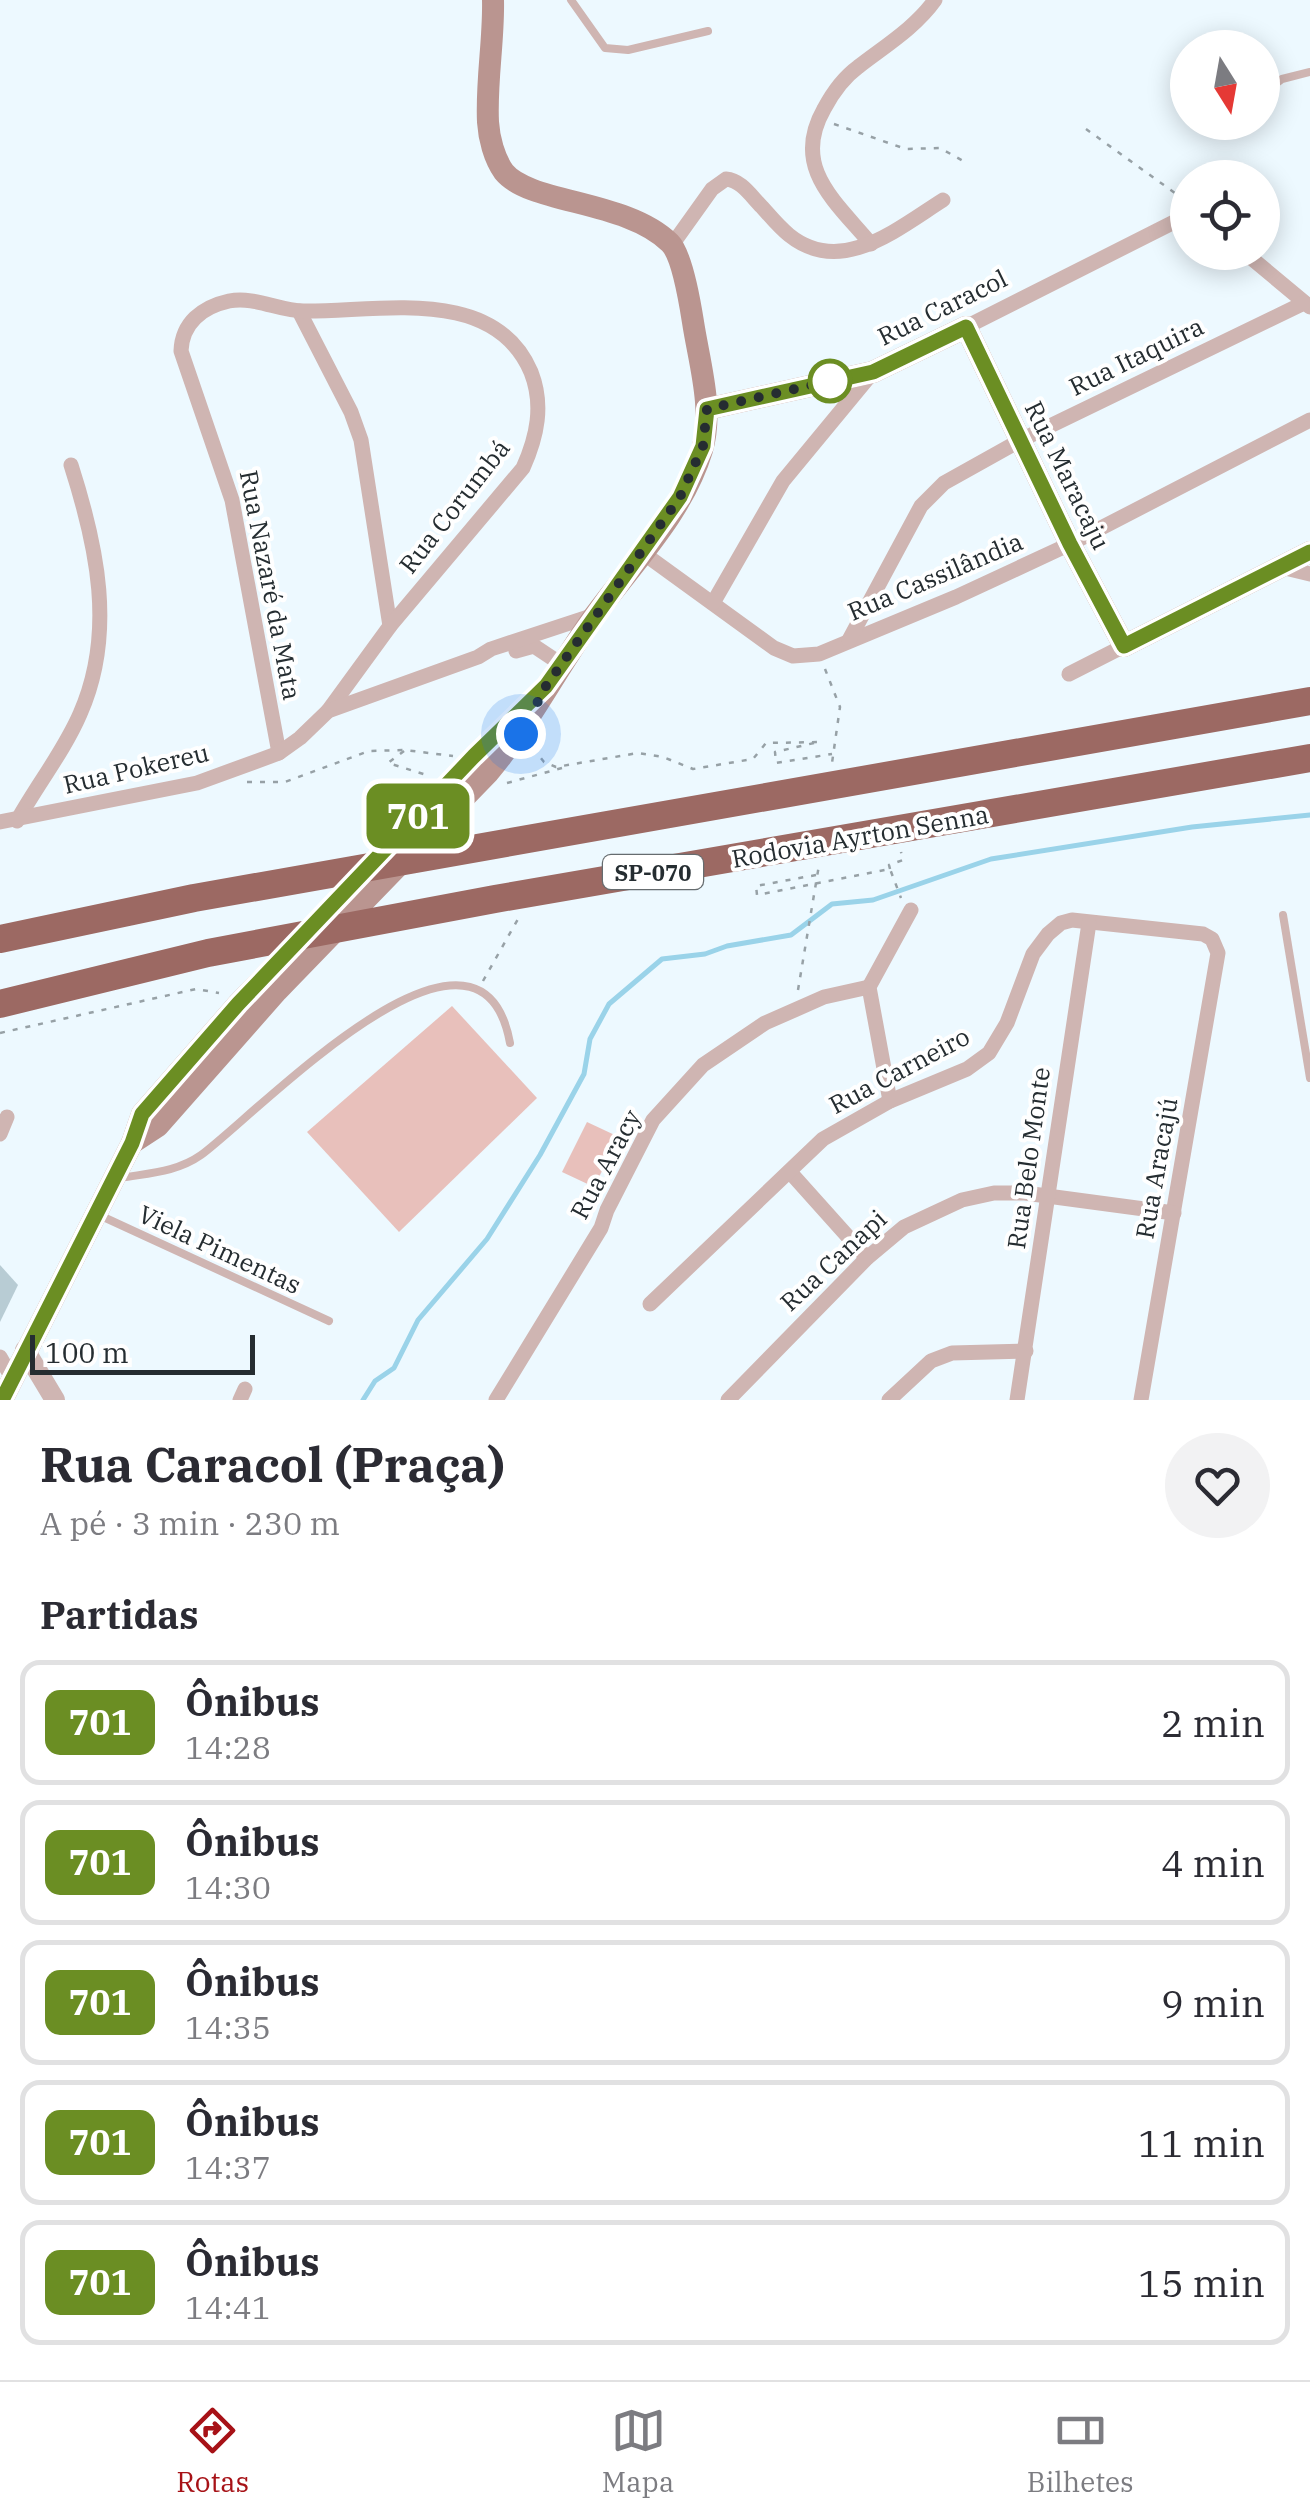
<!DOCTYPE html>
<html lang="pt">
<head>
<meta charset="utf-8">
<style>
  :root { --surface:#fff; --page:#f2f2f3; --text:#2b2b33; --muted:#7c7c81; --line:#e1e1e2; --accent:#a71217 }
  body { margin:0; font-family:"IBM Plex Serif",serif; background:var(--page); color:var(--text); height:100vh; display:flex; flex-direction:column; font-size:38px; white-space:nowrap }
  * { box-sizing:border-box; margin:0 }
  p { font-size:32px; color:var(--muted) }
  .icon { flex:none; width:55px; height:55px; fill:none; stroke:currentColor; stroke-width:2; stroke-linecap:round; stroke-linejoin:round }
  .map { position:relative; height:1400px; overflow:hidden }
  .side { display:flex; flex-direction:column; background:var(--surface); flex:1 }
  .side>* { flex:none }
  .badge { padding:0 20px; border-radius:15px; font-size:35px; line-height:65px }
  .needle { width:65px; rotate:169deg }
  .tools { position:absolute; left:1170px; top:30px; display:grid; gap:20px }
  .tools a { display:grid; place-items:center; width:110px; height:110px; border-radius:50%; background:var(--surface); box-shadow:0 5px 25px #0003; font-size:50px }
  .scale { position:absolute; left:30px; bottom:25px; width:225px; box-sizing:border-box; padding-left:10px; border:5px solid #252d31; border-top:0; font-size:28px; line-height:35px; white-space:nowrap; color:#252d31; -webkit-text-stroke:8px #fff; paint-order:stroke }
  .you { position:absolute; width:50px; height:50px; margin:-25px; border:8px solid #fff; border-radius:50%; background:#1a73e8; box-shadow:0 0 0 15px #1a73e833 }
  .map>.badge { position:absolute; translate:-50% -50%; box-shadow:0 0 0 5px #fff }
  h2 { padding:0 40px; font-size:38px; line-height:90px }
  .round { display:grid; place-items:center; flex:none; width:105px; height:105px; border-radius:52px; background:var(--page) }
  .head { display:flex; align-items:center; justify-content:space-between; height:170px; padding:0 40px }
  h1 { font-size:48px; font-weight:700; line-height:75px }
  ul { padding:0; list-style:none }
  li { display:flex; align-items:center; gap:30px; height:125px; margin:0 20px 15px; padding:0 20px; border:5px solid var(--line); border-radius:20px }
  li div { flex:1 }
  li b { display:block; font-size:38px }
  li em { font-style:normal }
  li .badge { min-width:110px; font-weight:700; text-align:center }
  .menu { display:flex; justify-content:space-around; align-items:center; height:140px; border-top:2px solid var(--line); background:var(--surface); font-size:28px; color:var(--muted) }
  .menu a { display:grid; justify-items:center; gap:5px }
  .menu .on { color:var(--accent) }
  .map>svg:first-child { display:block }
</style>
</head>
<body>
<div class="map">
<svg width="1310" height="1400" viewBox="0 0 1310 1400">
  <rect width="100%" height="100%" fill="#edf9ff"/>
  <g fill="#e8c0bb">
    <path d="M452 1006 537 1098 399 1232 307 1132Z"/>
    <path d="M587 1122 619 1137 594 1187 562 1172Z"/>
  </g>
  <g fill="none" stroke-linecap="round" stroke-linejoin="round">
    <path stroke="#9ad3e9" stroke-width="5" d="M363 1400 375 1381 394 1368 418 1320 487 1239 540 1155 584 1074 590 1039 609 1004 662 959 705 954 727 946 791 935 832 904 873 900 991 859 1192 827 1310 815"/>
  </g>
  <path fill="#b8ccd4" d="M0 1265 18 1285 0 1322Z"/>
  <g fill="none" stroke-linecap="round" stroke-linejoin="round">
    <g stroke="#97a1a6" stroke-width="2.5" stroke-dasharray="5 8" stroke-linecap="butt">
      <path d="M834 124 906 149 940 148 965 162"/>
      <path d="M1086 129 1186 201"/>
      <path d="M825 669 840 707 832 763"/>
      <path d="M814 743 775 752 776 763 832 754"/>
      <path d="M533 748 544 762 556 767 638 753 663 757 693 769 753 759 766 743 821 742"/>
      <path d="M404 751 388 763 430 776"/>
      <path d="M247 782H285L369 751 405 750 453 756"/>
      <path d="M507 783 562 768"/>
      <path d="M890 869 889 865 903 860 901 852"/>
      <path d="M816 875 756 886 757 895 890 869 901 898"/>
      <path d="M483 981 518 919"/>
      <path d="M798 990 819 865"/>
      <path d="M0 1033 196 989 219 993"/>
    </g>
    <g stroke="#cfb5b2" stroke-width="8">
      <path d="M571 0 605 48 628 50 708 31"/>
      <path d="M1262 94 1282 79 1310 72"/>
      <path d="M1216 128 1224 122"/>
      <path d="M1283 915 1310 1078"/>
      <path d="M121 1178C149 1173 177 1172 201 1155 256 1115 480 878 510 1043"/>
      <path d="M99 1215 329 1321"/>
    </g>
    <g stroke="#cfb5b2" stroke-width="15">
      <path d="M871 244C835 201 791 167 824 109 833 92 843 78 858 67 885 46 915 28 935 0"/>
      <path d="M672 245 712 189 726 179C741 180 751 196 762 207 770 216 779 227 789 235 841 277 897 229 943 200"/>
      <path d="M1244 252 1310 307"/>
      <path d="M299 311 351 412 361 440 390 626"/>
      <path d="M966 327 1188 215"/>
      <path d="M643 553 774 648 793 656 819 654 956 597 1070 544 1310 420"/>
      <path d="M1281 567 1310 574"/>
      <path d="M713 603 783 481 873 372"/>
      <path d="M849 640 921 506 944 483 1021 440 1304 303"/>
      <path d="M516 651 534 646 561 664"/>
      <path d="M1069 674 1124 646"/>
      <path d="M279 753 232 500 181 351C182 323 202 307 229 301 255 296 279 311 304 311 380 312 494 285 531 372 544 405 537 437 523 468L390 626 328 711"/>
      <path d="M17 821C37 785 64 751 80 714 116 633 97 546 71 465"/>
      <path d="M0 822 197 783 279 753 300 738 328 711 478 657 491 649 594 615"/>
      <path d="M890 1101 869 987 911 910"/>
      <path d="M0 1134 7 1117"/>
      <path d="M790 1172 867 1258"/>
      <path d="M650 1304 823 1139 890 1101 967 1069 989 1053 1007 1023 1033 954 1048 934 1061 923 1072 920 1203 934 1212 939 1218 953 1141 1400"/>
      <path d="M0 1357 12 1378"/>
      <path d="M240 1400 245 1389"/>
      <path d="M496 1400 601 1228 607 1210 653 1120 703 1065 765 1023 824 997 869 987"/>
      <path d="M728 1400 867 1258 904 1227 962 1200 994 1193H1025L1174 1213"/>
      <path d="M889 1400 931 1361 952 1353 1026 1351"/>
      <path d="M1017 1400 1089 923"/>
    </g>
    <path stroke="#cfb5b2" stroke-width="20" d="M25 1350 55 1400"/>
    <g stroke="#ba9590" stroke-width="22">
      <path d="M707 409 873 372 966 327 1070 544 1124 646 1310 552"/>
      <path d="M132 1143 158 1126 277 991 489 772C530 723 558 667 595 615 633 563 683 513 702 450 714 409 699 362 693 322 690 303 682 255 670 243 627 200 530 204 504 172 494 158 489 138 488 122 486 81 494 40 493 0"/>
      <path d="M2 1400 132 1143 142 1114 238 1004 530 703"/>
    </g>
    <g stroke="#9c6963" stroke-width="28">
      <path d="M0 939 194 898 1310 701"/>
      <path d="M0 1004 208 953 495 899 1310 758"/>
    </g>
  </g>
  <g fill="none" stroke-linecap="round" stroke-linejoin="round">
    <g stroke="#fff" stroke-width="22">
      <path id="line" d="M2 1400 132 1143 142 1114 238 1004 474 756 546 686 680 497 703 446 707 409 873 372 966 327 1070 544 1124 646 1310 552"/>
    </g>
    <use href="#line" stroke="#6b8e23" stroke-width="15"/>
    <path stroke="#252d31" stroke-width="10" stroke-dasharray="0 18" d="M521 734 546 686 680 497 703 446 707 409 830 381"/>
  </g>
  <circle fill="#fff" stroke="#6b8e23" stroke-width="5" cx="830" cy="381" r="20"/>
  <g text-anchor="middle" dominant-baseline="central" stroke-width="8" stroke-linejoin="round" paint-order="stroke">
    <rect fill="#fff" stroke="#666c6f" stroke-width="2.5" x="603" y="855" width="100" height="34" rx="8"/>
    <g font-size="22" font-weight="bold" fill="#252d31">
      <text x="653" y="872">SP-070</text>
    </g>
    <g font-size="25" fill="#252d31" stroke="#fff">
      <text transform="translate(942 307) rotate(-26)">Rua Caracol</text>
      <text transform="translate(1136 356) rotate(-26)">Rua Itaquira</text>
      <text transform="translate(1068 475) rotate(64)">Rua Maracaju</text>
      <text transform="translate(454 506) rotate(-52)">Rua Corumbá</text>
      <text transform="translate(935 576) rotate(-23)">Rua Cassilândia</text>
      <text transform="translate(271 585) rotate(79)">Rua Nazaré da Mata</text>
      <text transform="translate(136 768) rotate(-13)">Rua Pokereu</text>
      <text transform="translate(860 836) rotate(-10)">Rodovia Ayrton Senna</text>
      <text transform="translate(899 1070) rotate(-28)">Rua Carneiro</text>
      <text transform="translate(1028 1158) rotate(-82)">Rua Belo Monte</text>
      <text transform="translate(605 1164) rotate(-62)">Rua Aracy</text>
      <text transform="translate(1156 1168) rotate(-80)">Rua Aracajú</text>
      <text transform="translate(220 1249) rotate(25)">Viela Pimentas</text>
      <text transform="translate(833 1260) rotate(-43)">Rua Canapi</text>
    </g>
  </g>
</svg>
<div class="tools">
<a><svg class="needle" viewBox="-14 -14 28 28"><path d="M0-13l5 13h-10z" fill="#e53935"/><path d="M0 13l5-13h-10z" fill="#7c7c81"/></svg></a>
<a><svg class="icon" aria-label="locate" viewBox="0 0 24 24"><circle cx="12" cy="12" r="6"/><path d="M12 2v4M12 18v4M2 12h4M18 12h4"/></svg></a>
</div>
<div class="scale">100 m</div>
<div class="you" style="left:521px;top:734px"></div>
<b class="badge" style="left:418px;top:816px;background:#6b8e23;color:#fff">701</b>
</div>
<section class="side">
<div class="head"><div><h1>Rua Caracol (Praça)</h1><p>A pé · 3 min · 230 m</p></div><a class="round"><svg class="icon" aria-label="heart" viewBox="0 0 24 24"><path d="M12 20l-8-8c-3-5 5-10 8-4 3-6 11-1 8 4z"/></svg></a></div>
<h2>Partidas</h2>
<ul>
<li><span class="badge" style="background:#6b8e23;color:#fff">701</span><div><b>Ônibus</b><p>14:28</p></div><em>2 min</em></li>
<li><span class="badge" style="background:#6b8e23;color:#fff">701</span><div><b>Ônibus</b><p>14:30</p></div><em>4 min</em></li>
<li><span class="badge" style="background:#6b8e23;color:#fff">701</span><div><b>Ônibus</b><p>14:35</p></div><em>9 min</em></li>
<li><span class="badge" style="background:#6b8e23;color:#fff">701</span><div><b>Ônibus</b><p>14:37</p></div><em>11 min</em></li>
<li><span class="badge" style="background:#6b8e23;color:#fff">701</span><div><b>Ônibus</b><p>14:41</p></div><em>15 min</em></li>
</ul>
</section>
<nav class="menu">
<a class="on"><svg class="icon" aria-label="directions" viewBox="0 0 24 24"><path d="M12 3l9 9-9 9-9-9zM9 14v-3h6M13 9l2 2-2 2"/></svg>Rotas</a>
<a><svg class="icon" aria-label="map" viewBox="0 0 24 24"><path d="M3 6l6-2 6 2 6-2v14l-6 2-6-2-6 2zM9 4v14M15 6v14"/></svg>Mapa</a>
<a><svg class="icon" aria-label="tickets" viewBox="0 0 24 24"><path d="M3 7h18v10H3zM15 7v10"/></svg>Bilhetes</a>
</nav>
</body>
</html>
